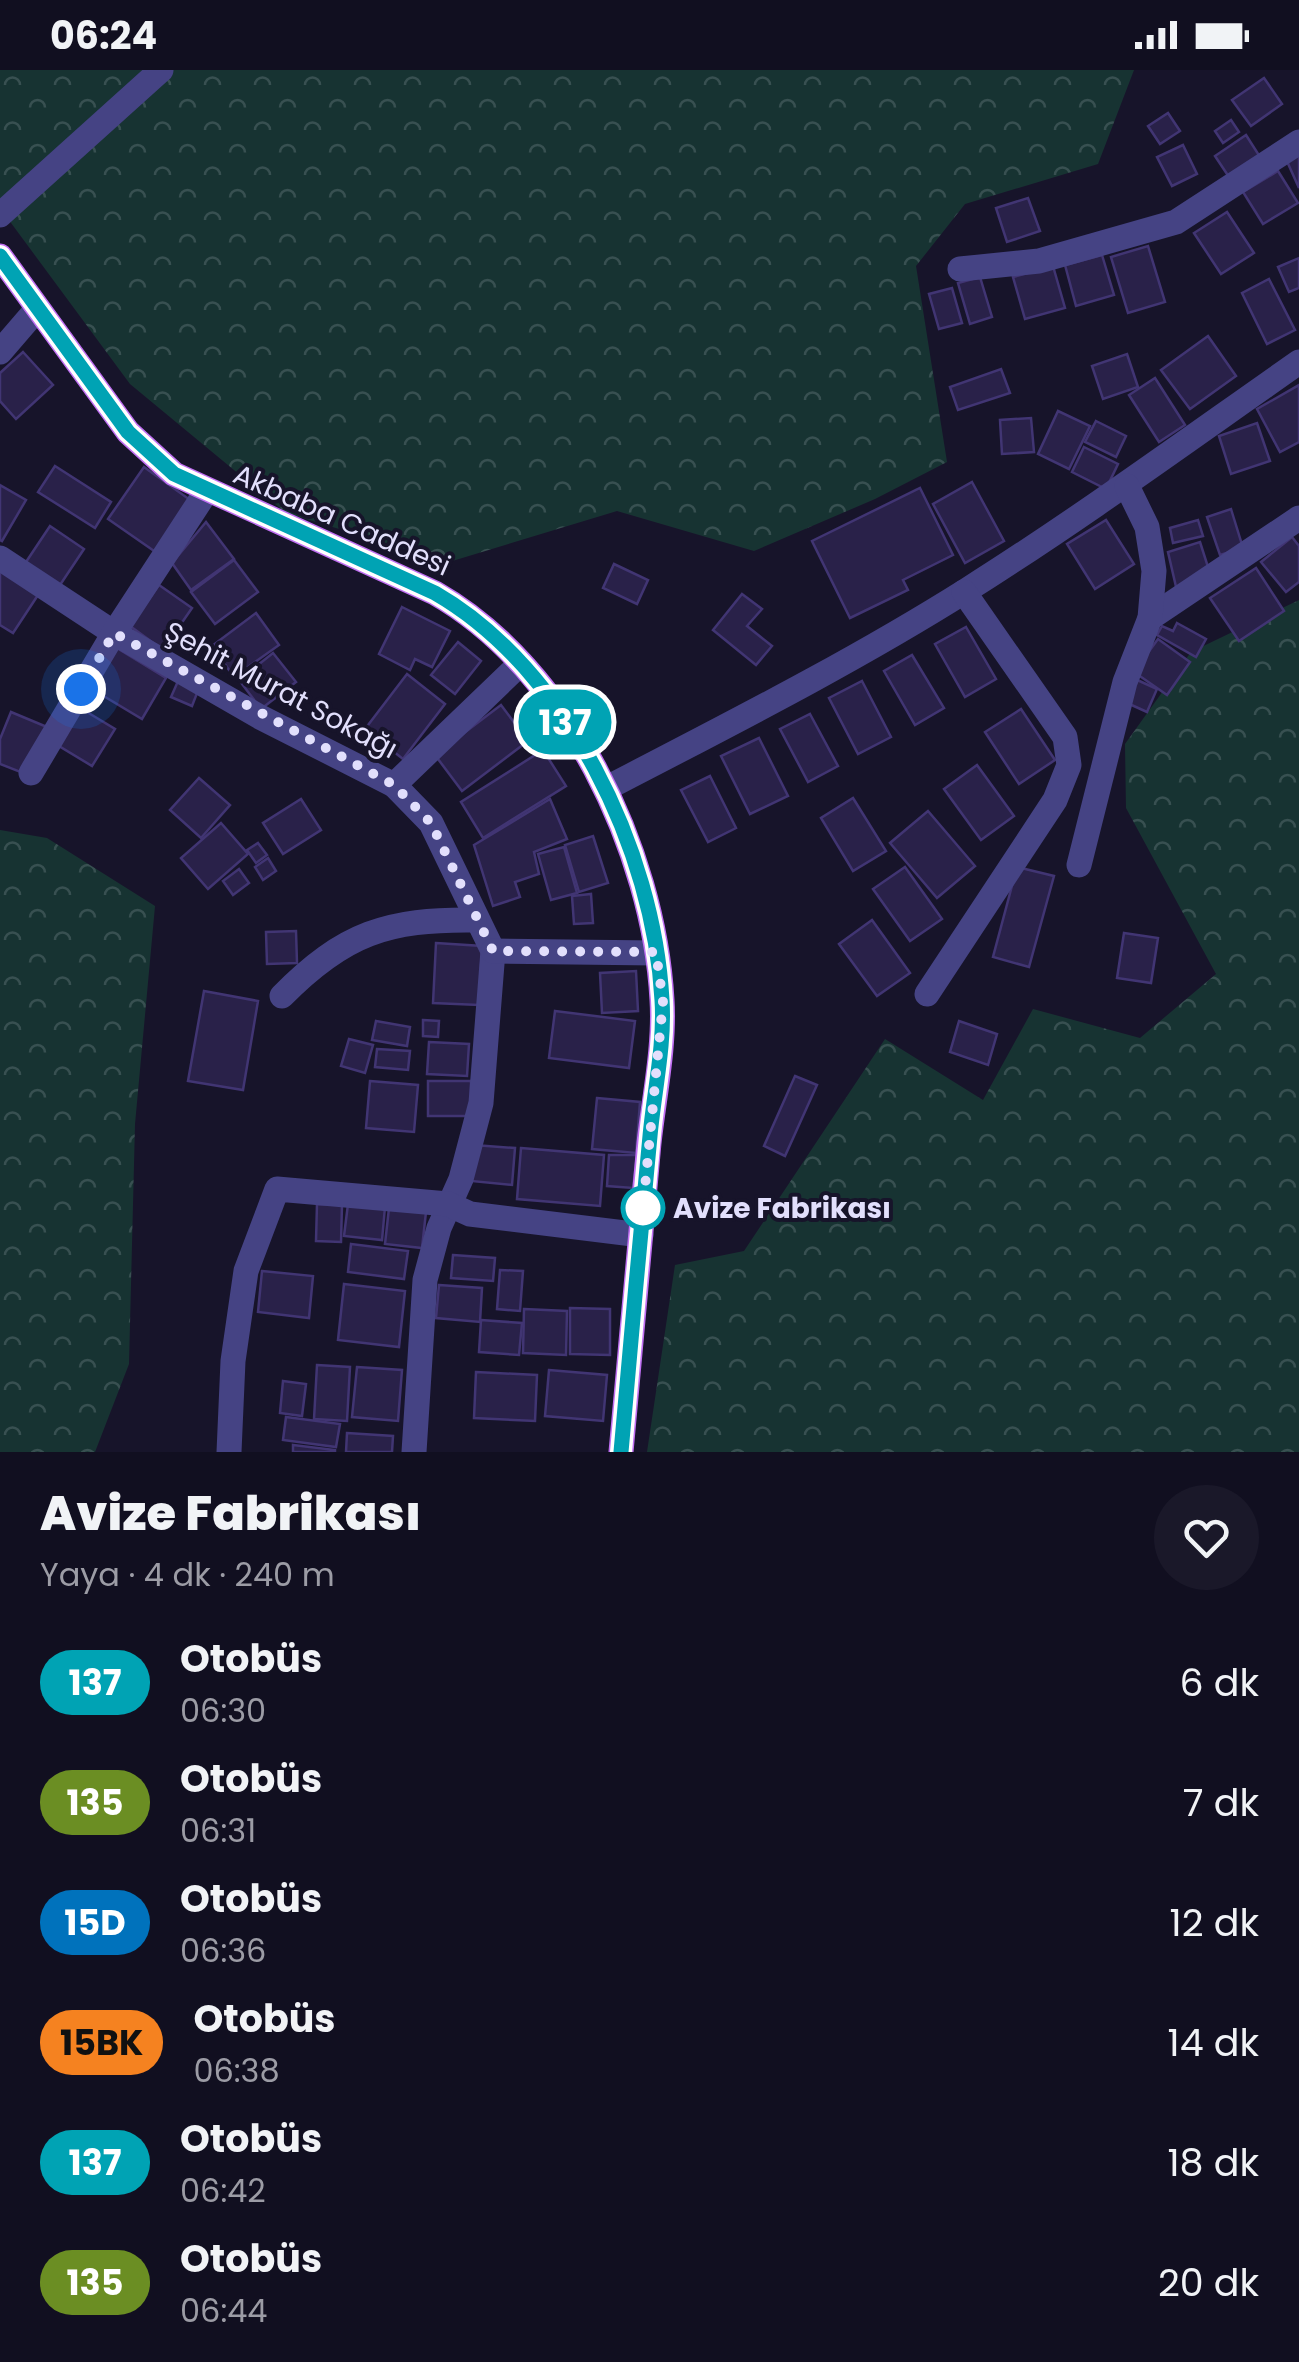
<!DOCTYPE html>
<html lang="tr">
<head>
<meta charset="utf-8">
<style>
  :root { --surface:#110f20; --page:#1a1829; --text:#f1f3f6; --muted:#9c9ca5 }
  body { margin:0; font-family:Poppins,sans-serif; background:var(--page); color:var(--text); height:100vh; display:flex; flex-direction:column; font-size:38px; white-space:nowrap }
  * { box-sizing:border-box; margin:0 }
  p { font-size:32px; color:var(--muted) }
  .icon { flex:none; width:55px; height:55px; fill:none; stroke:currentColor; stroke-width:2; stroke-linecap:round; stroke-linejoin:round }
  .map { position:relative; height:1382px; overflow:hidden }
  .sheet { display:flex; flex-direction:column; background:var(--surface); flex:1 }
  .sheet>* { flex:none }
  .badge { padding:0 20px; border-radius:32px; font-size:35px; line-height:65px }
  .you { position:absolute; width:50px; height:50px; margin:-25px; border:8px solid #fff; border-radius:50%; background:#1a73e8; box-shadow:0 0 0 15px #1a73e833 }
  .map>.badge { position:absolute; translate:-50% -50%; box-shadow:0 0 0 5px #fff }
  .round { display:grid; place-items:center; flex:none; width:105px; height:105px; border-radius:52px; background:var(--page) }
  .overview { display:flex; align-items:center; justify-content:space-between; height:170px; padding:0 40px }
  h1 { font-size:48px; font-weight:800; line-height:75px }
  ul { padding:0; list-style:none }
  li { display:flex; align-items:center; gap:30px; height:120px; padding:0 40px }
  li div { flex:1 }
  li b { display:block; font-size:38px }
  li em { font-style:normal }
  li .badge { min-width:110px; font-weight:700; text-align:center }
  .status { display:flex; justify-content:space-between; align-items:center; height:70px; padding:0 50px; background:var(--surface); direction:ltr }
  .status svg { height:28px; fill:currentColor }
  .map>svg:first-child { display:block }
</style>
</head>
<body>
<div class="status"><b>06:24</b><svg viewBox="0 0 49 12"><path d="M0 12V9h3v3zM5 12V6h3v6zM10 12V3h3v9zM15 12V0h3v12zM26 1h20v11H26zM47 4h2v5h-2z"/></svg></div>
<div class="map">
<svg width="1299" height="1382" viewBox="0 0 1299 1382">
  <defs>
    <pattern id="forest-crowns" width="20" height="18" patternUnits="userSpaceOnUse" patternTransform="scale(2.5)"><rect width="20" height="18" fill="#173332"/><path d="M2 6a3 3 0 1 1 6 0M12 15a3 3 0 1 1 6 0" fill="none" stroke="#385051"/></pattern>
  </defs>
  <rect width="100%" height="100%" fill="#17142a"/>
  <g fill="url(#forest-crowns)">
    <path d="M0 0H1134L1098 94 965 134 916 196 947 392 875 429 754 481 617 441 449 492 286 443 130 314 0 138Z"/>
    <path d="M1299 530V1382H647L675 1195 744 1181 885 969 983 1030 1033 939 1140 968 1216 904 1126 738 1125 674 1191 582Z"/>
    <path d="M0 760 47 768 155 836 135 1054 129 1294 95 1382H0Z"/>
  </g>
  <g fill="#292149" stroke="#413573" stroke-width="2.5">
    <path d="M1264 8 1282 34 1251 56 1232 30Z"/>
    <path d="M1168 43 1180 61 1160 74 1148 56Z"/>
    <path d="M1231 50 1239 62 1223 73 1215 61Z"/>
    <path d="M1246 65 1262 90 1231 110 1215 86Z"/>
    <path d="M1183 75 1197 104 1172 116 1157 87Z"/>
    <path d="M1299 83V118L1286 89Z"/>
    <path d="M1278 101 1298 133 1263 154 1243 122Z"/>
    <path d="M1028 128 1040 161 1007 172 996 138Z"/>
    <path d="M1227 142 1254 183 1221 204 1194 163Z"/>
    <path d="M1148 176 1165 232 1128 243 1111 187Z"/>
    <path d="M1102 185 1114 225 1076 236 1065 195Z"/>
    <path d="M1299 188V218L1289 222 1278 197Z"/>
    <path d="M1053 196 1065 238 1025 249 1013 207Z"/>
    <path d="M980 207 992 247 970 254 958 213Z"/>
    <path d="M1269 209 1295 260 1267 274 1242 223Z"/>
    <path d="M952 218 962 253 939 259 929 224Z"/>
    <path d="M1208 266 1236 306 1190 339 1161 300Z"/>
    <path d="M23 282 53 315 16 349 0 331V303Z"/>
    <path d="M1127 284 1138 317 1103 329 1092 296Z"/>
    <path d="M1001 299 1010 323 958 340 950 317Z"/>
    <path d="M1155 308 1185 355 1159 372 1129 325Z"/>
    <path d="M1299 315V372L1280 382 1257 339Z"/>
    <path d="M1058 341 1090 356 1069 399 1038 384Z"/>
    <path d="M1031 348 1034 382 1002 384 1000 350Z"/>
    <path d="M1096 351 1126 366 1116 387 1085 372Z"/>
    <path d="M1257 353 1270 391 1231 404 1219 366Z"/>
    <path d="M1084 377 1118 394 1106 419 1072 402Z"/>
    <path d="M55 396 111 432 95 458 38 422Z"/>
    <path d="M144 397 193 432 157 483 108 449Z"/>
    <path d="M972 412 1004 471 965 493 933 434Z"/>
    <path d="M0 415 26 430 2 471 0 470Z"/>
    <path d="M920 418 953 485 903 510 908 520 850 548 812 471Z"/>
    <path d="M1231 439 1243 478 1220 485 1207 447Z"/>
    <path d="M1106 450 1134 494 1095 519 1067 474Z"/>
    <path d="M1198 450 1203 466 1173 473 1170 458Z"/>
    <path d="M206 452 234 489 191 520 172 493Z"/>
    <path d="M50 456 84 479 58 518 24 495Z"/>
    <path d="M1292 467 1299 476V512L1286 522 1261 492Z"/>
    <path d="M1200 472 1208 497 1177 521 1168 482Z"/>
    <path d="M234 490 258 522 215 554 191 522Z"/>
    <path d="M614 494 648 510 637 534 603 518Z"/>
    <path d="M1256 498 1284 541 1239 571 1210 528Z"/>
    <path d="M0 500 38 525 13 563 0 555Z"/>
    <path d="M159 515 192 538 163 580 130 556Z"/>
    <path d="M742 524 762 539 747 556 772 576 756 595 713 560Z"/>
    <path d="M402 537 450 561 432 597 415 589 410 600 379 584Z"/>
    <path d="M256 543 279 575 234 607 212 576Z"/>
    <path d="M1177 553 1206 569 1196 587 1157 565 1162 556 1173 561Z"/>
    <path d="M966 557 996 609 965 627 935 574Z"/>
    <path d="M1158 569 1190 592 1167 625 1134 602Z"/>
    <path d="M458 572 481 591 455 624 431 605Z"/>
    <path d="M112 575 166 608 142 649 87 616Z"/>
    <path d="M273 583 296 612 261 639 239 610Z"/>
    <path d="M912 585 944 638 915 655 884 601Z"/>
    <path d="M407 604 445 634 403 689 365 659Z"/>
    <path d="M179 609 199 618 192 636 171 627Z"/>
    <path d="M1135 609 1157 619 1147 642 1125 632Z"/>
    <path d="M862 611 891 667 858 684 829 628Z"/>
    <path d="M501 635 528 671 462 721 435 685Z"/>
    <path d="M77 636 115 659 92 696 54 673Z"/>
    <path d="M1021 639 1055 690 1019 714 985 662Z"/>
    <path d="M11 642 47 657 28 705 0 694V669Z"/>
    <path d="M810 644 838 696 808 712 780 659Z"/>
    <path d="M759 668 788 726 750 744 721 686Z"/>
    <path d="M543 680 566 716 483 768 461 732Z"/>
    <path d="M977 695 1014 746 981 770 944 719Z"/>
    <path d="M710 706 736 758 708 772 681 720Z"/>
    <path d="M199 708 230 735 201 768 170 740Z"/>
    <path d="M853 728 886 781 853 801 821 748Z"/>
    <path d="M301 729 321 760 283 784 263 753Z"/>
    <path d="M550 729 567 769 534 782 539 804 515 812 520 827 493 836 474 775Z"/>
    <path d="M928 741 975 796 937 828 890 773Z"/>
    <path d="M221 753 248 784 208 819 181 788Z"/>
    <path d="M593 766 608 813 579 822 565 775Z"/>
    <path d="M258 773 267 785 256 793 247 780Z"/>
    <path d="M564 777 577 823 551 830 538 784Z"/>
    <path d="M268 788 276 801 263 810 255 797Z"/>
    <path d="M905 797 942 849 910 871 873 819Z"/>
    <path d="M1017 797 1054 806 1029 897 993 887Z"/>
    <path d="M239 799 249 813 233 825 223 811Z"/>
    <path d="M591 824 593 853 574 854 572 826Z"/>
    <path d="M872 850 910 903 877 926 839 874Z"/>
    <path d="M296 861 297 893 267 894 266 862Z"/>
    <path d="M1124 863 1158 868 1151 913 1117 908Z"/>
    <path d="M436 873 482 876 479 935 433 933Z"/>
    <path d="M636 901 638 941 602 943 600 903Z"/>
    <path d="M204 921 258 931 243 1020 188 1011Z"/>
    <path d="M555 941 635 951 629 998 549 988Z"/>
    <path d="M423 950 439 951 438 967 423 966Z"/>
    <path d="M376 951 410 957 407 976 372 970Z"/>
    <path d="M959 951 997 964 988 995 950 982Z"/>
    <path d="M349 969 373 975 365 1003 341 996Z"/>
    <path d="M429 972 469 974 467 1006 427 1004Z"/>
    <path d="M377 979 410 981 408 1000 375 997Z"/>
    <path d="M795 1006 817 1015 785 1086 764 1076Z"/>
    <path d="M370 1011 418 1015 414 1062 366 1058Z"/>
    <rect x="428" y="1011" width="43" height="35"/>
    <path d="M597 1028 640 1032 636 1083 592 1079Z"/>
    <path d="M474 1075 515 1078 512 1115 471 1111Z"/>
    <path d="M521 1078 604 1085 600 1136 517 1129Z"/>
    <path d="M609 1085H637L633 1118 607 1116Z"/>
    <path d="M317 1134 342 1135 341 1172 316 1171Z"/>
    <path d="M348 1134 385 1137 382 1170 344 1166Z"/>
    <path d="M389 1138 426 1142 422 1178 385 1174Z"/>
    <path d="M351 1174 408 1181 404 1209 348 1202Z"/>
    <path d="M453 1185 495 1188 493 1211 451 1208Z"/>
    <path d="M500 1200 523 1201 520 1241 497 1239Z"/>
    <path d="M262 1201 313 1206 309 1248 258 1242Z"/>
    <path d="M344 1214 405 1221 399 1277 338 1270Z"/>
    <path d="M439 1215 482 1218 480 1252 436 1248Z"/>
    <path d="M570 1238 610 1239V1285L570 1284Z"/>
    <path d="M524 1239 567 1241 566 1285 523 1283Z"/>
    <path d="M481 1250 522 1253 519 1285 479 1282Z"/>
    <path d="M317 1295 350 1297 347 1351 314 1349Z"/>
    <path d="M357 1297 402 1300 398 1351 352 1347Z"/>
    <path d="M549 1300 607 1305 603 1351 545 1346Z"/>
    <path d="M476 1302 537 1305 535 1351 474 1348Z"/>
    <path d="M283 1311 306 1314 302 1346 280 1343Z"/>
    <path d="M286 1347 340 1354 336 1377 283 1370Z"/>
    <path d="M347 1363 393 1366 392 1382H346Z"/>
    <path d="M293 1375 335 1380V1382H293Z"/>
  </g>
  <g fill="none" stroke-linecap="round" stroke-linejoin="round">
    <g stroke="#454384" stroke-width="25">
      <path d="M0 145 161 0"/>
      <path d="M960 199 1039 191 1176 152 1299 72"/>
      <path d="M0 282 37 239"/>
      <path d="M0 488 114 563 260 647 394 715 431 753 493 881 481 1033 461 1109 439 1158 425 1210 414 1382"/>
      <path d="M1150 548 1299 448"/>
      <path d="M31 703 114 563 206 422"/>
      <path d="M394 715 521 593"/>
      <path d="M607 718C728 655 851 593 967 520 1081 448 1189 369 1299 292"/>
      <path d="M1079 795 1125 612 1150 548 1154 501 1147 457 1127 416"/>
      <path d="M493 881 656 883"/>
      <path d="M927 924 1055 730 1069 695 1065 667 964 522"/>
      <path d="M282 926C344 863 388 849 474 850"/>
      <path d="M229 1382 233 1291 246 1201 277 1119 448 1134 470 1144 641 1165"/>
    </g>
    <path stroke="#c070f2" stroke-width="25" d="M0 186 128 362 174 404 435 523C567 598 654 781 662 930 665 976 654 1027 649 1073 640 1176 630 1279 621 1382"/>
  </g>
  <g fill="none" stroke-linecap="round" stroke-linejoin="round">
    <g stroke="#fff" stroke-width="22">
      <path id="line" d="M0 186 128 362 174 404 435 523C567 599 654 780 662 930 665 974 654 1022 650 1066 640 1171 630 1277 621 1382"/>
    </g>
    <use href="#line" stroke="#00a3b4" stroke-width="15"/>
    <path stroke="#e2dffc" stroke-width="10" stroke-dasharray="0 18" d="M81 619 114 563 394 715 431 753 493 881 656 882 663 932 643 1138"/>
  </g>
  <circle fill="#fff" stroke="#00a3b4" stroke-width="5" cx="643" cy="1138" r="20"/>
  <g text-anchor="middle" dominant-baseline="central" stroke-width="8" stroke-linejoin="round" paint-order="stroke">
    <g font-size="28" fill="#e2dffc" stroke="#17142a">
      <text transform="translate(342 450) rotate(24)">Akbaba Caddesi</text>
      <text transform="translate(281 620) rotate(28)">Şehit Murat Sokağı</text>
    </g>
    <g font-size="28" font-weight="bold" fill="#e2dffc" stroke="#17142a" text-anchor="start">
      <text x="673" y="1138">Avize Fabrikası</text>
    </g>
  </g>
</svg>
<div class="you" style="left:81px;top:619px"></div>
<b class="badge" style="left:565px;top:652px;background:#00a3b4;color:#fff">137</b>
</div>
<section class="sheet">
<div class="overview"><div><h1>Avize Fabrikası</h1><p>Yaya · 4 dk · 240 m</p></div><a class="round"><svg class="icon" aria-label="heart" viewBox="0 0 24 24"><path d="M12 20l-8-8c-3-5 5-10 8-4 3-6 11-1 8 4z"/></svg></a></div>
<ul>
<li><span class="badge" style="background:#00a3b4;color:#fff">137</span><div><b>Otobüs</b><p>06:30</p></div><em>6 dk</em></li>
<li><span class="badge" style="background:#6b8e23;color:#fff">135</span><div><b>Otobüs</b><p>06:31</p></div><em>7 dk</em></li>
<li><span class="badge" style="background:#0072bc;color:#fff">15D</span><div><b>Otobüs</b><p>06:36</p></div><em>12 dk</em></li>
<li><span class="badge" style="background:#f58220;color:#111">15BK</span><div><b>Otobüs</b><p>06:38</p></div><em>14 dk</em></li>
<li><span class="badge" style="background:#00a3b4;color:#fff">137</span><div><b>Otobüs</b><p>06:42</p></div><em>18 dk</em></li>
<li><span class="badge" style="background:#6b8e23;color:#fff">135</span><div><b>Otobüs</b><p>06:44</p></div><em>20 dk</em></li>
</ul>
</section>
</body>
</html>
